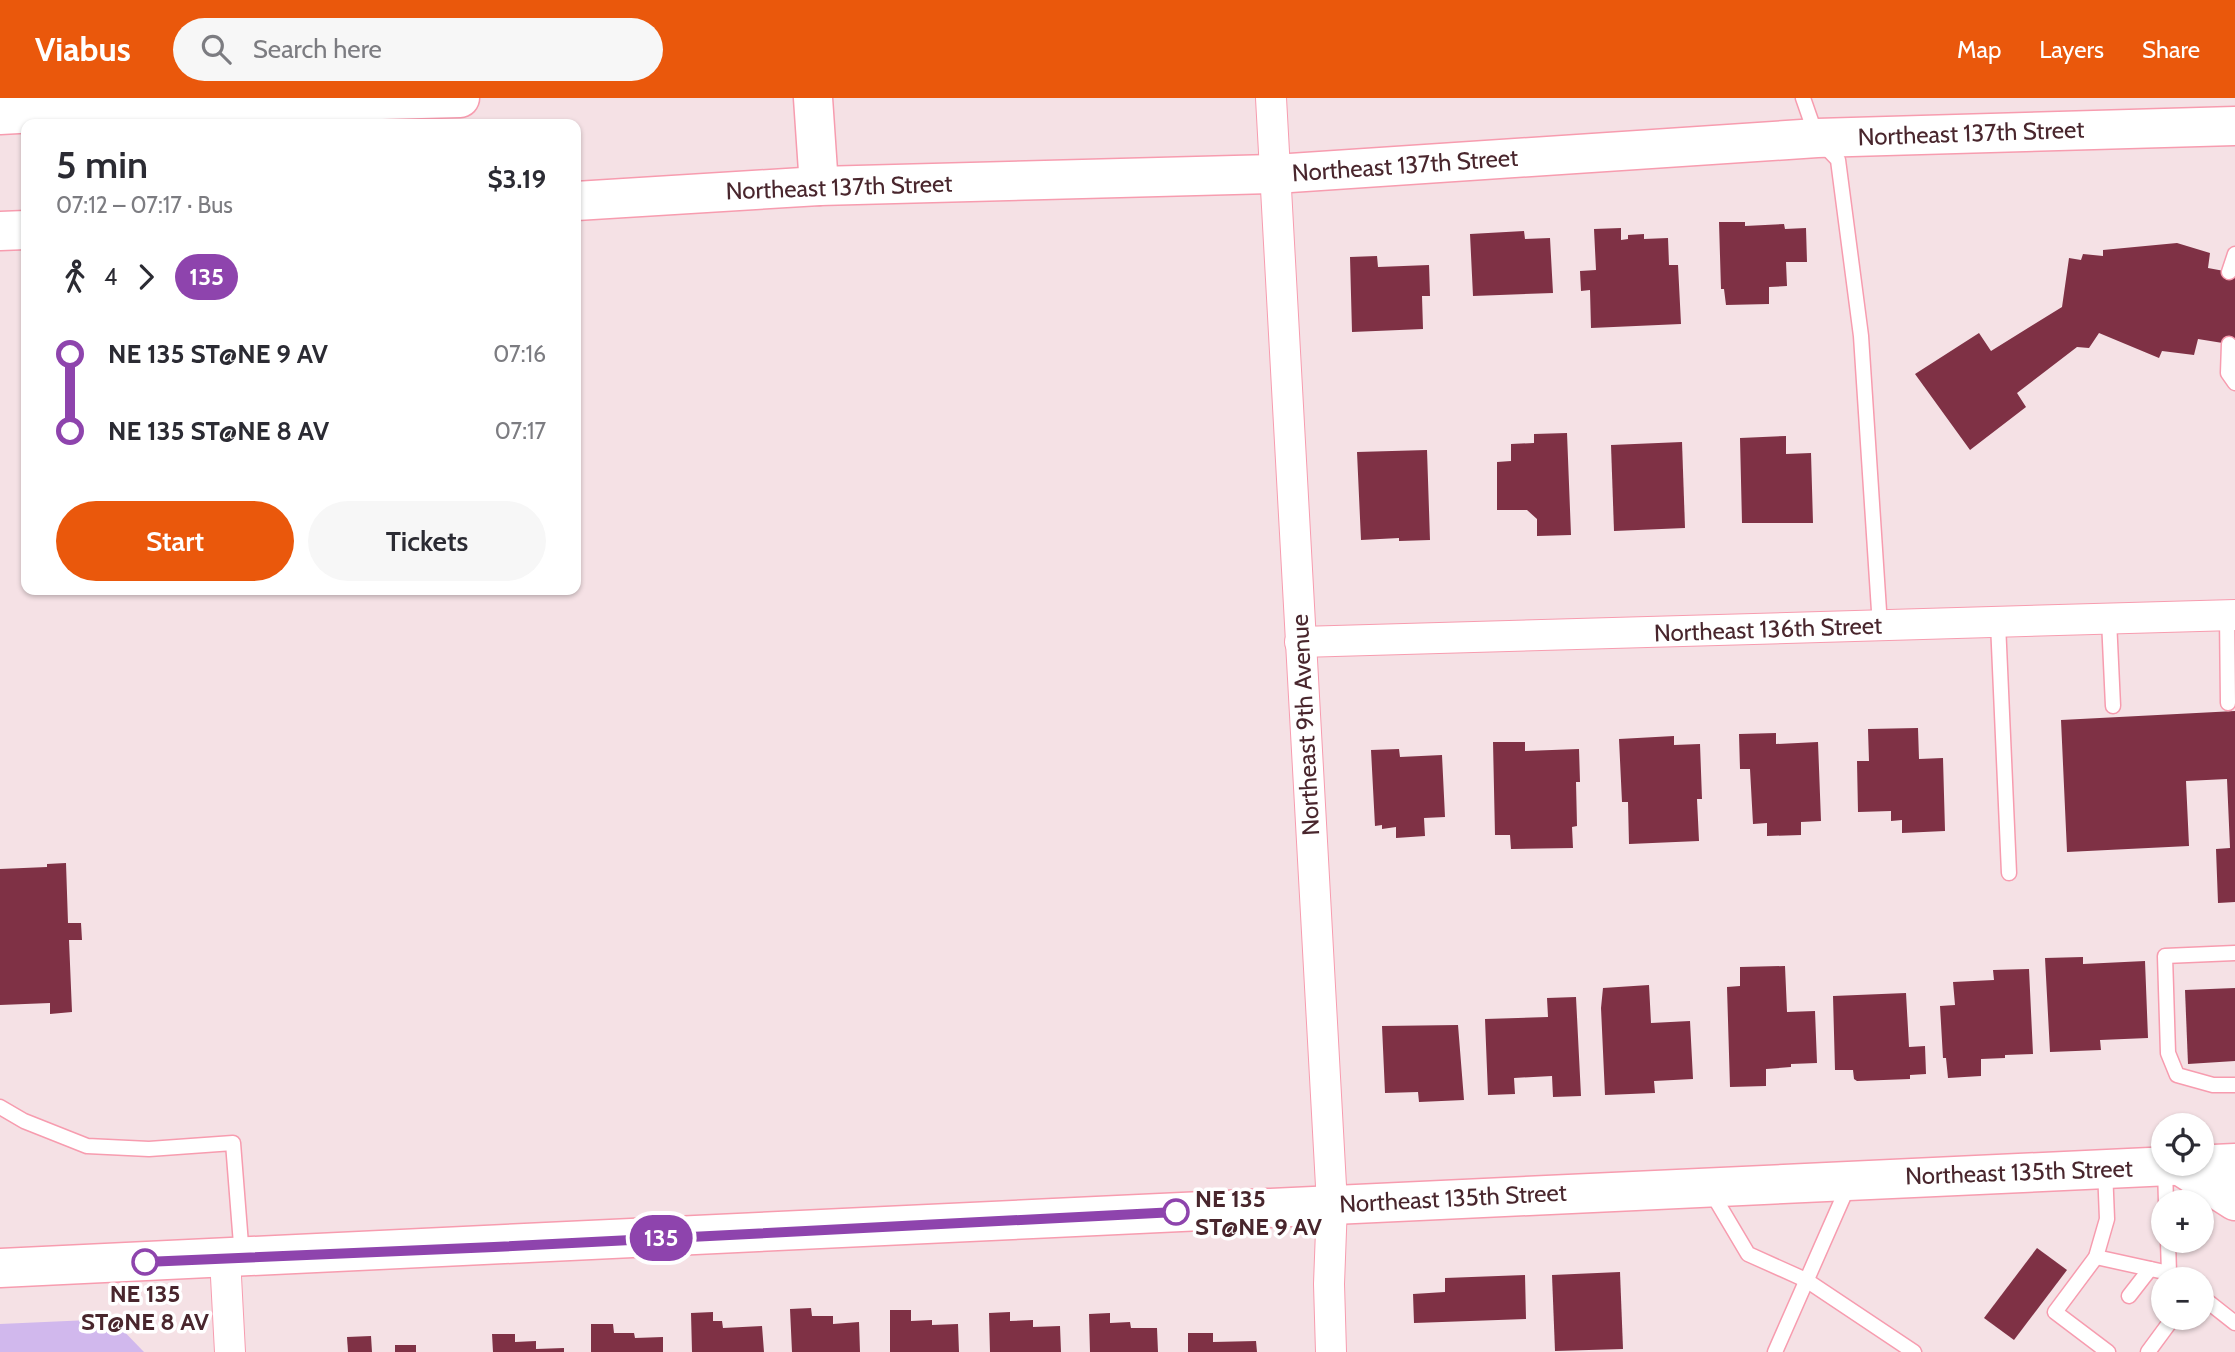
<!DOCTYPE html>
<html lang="en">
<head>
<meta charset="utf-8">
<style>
  :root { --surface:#fff; --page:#f7f7f7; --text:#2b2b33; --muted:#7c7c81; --accent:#ea580c }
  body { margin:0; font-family:Cabin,sans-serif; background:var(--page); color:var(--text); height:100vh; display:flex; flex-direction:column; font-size:26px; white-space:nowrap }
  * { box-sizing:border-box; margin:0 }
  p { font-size:23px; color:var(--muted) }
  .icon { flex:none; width:38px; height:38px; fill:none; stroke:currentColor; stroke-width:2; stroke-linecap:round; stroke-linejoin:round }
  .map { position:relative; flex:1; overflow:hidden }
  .side { position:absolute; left:21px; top:21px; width:560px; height:476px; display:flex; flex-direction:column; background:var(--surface); border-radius:14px; box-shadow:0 2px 5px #0004 }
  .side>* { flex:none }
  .badge { padding:0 14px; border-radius:23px; font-size:24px; line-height:46px }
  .controls { position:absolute; left:2151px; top:1015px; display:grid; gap:14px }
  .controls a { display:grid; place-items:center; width:63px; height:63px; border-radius:50%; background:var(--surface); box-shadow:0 2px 5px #0004; font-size:35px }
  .map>.badge { position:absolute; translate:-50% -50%; box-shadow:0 0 0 4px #fff }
  .legs { display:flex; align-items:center; gap:10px; height:77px; padding:0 35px; font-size:23px }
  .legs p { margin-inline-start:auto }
  .headline { display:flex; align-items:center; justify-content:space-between; height:119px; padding:0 35px }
  h1 { font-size:38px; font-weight:600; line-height:52px }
  .primary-button { display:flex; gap:14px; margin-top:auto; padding:14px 35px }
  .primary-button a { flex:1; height:80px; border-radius:42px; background:var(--accent); color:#fff; font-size:28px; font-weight:600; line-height:80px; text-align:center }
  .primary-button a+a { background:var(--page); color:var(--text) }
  ul { padding:0 35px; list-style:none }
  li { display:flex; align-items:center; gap:24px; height:77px; font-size:26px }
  li i { display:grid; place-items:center; width:10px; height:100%; margin:0 9px; background:currentColor }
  li i::after { content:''; width:18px; height:18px; margin:-9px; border:5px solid; border-radius:50%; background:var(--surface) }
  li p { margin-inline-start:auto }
  li:first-child i { background:linear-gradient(#0000 50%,currentColor 0) }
  li:last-child i { background:linear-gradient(currentColor 50%,#0000 0) }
  header { display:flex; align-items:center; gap:42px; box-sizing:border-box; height:98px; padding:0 35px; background:var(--accent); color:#fff }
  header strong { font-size:33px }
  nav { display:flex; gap:38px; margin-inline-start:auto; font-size:24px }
  .search { width:490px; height:63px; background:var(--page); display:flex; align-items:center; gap:18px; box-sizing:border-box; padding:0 24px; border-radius:38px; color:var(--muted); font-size:26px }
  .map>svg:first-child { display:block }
</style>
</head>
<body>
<header>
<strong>Viabus</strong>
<div class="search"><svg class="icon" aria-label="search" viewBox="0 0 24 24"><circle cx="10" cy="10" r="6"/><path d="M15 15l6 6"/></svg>Search here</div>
<nav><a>Map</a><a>Layers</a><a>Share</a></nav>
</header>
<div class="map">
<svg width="2235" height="1254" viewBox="0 0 2235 1254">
  <rect width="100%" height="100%" fill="#f5e1e5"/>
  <path fill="#d1b8ed" d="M112 1221 144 1254H0V1226Z"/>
  <g fill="#7f3145">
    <path d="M1719 124H1745V128L1784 126 1785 131 1806 130 1807 164H1786L1787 188 1769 189V206L1726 207 1724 191H1721Z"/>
    <path d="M1621 130V142L1628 141V137L1644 136V141L1668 140 1669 167H1678L1681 226 1591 230 1590 192 1581 193 1580 173 1596 172 1594 131Z"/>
    <path d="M1524 133 1525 141 1550 140 1553 195 1473 198 1470 136Z"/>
    <path d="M2177 145 2210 155 2208 170 2235 175V247L2198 241 2194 257 2162 253 2159 260 2099 235 2089 250 2077 249 2017 295 2026 309 1970 352 1915 276 1979 235 1991 253 2062 209 2069 160 2081 162 2083 156 2103 158V152Z"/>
    <path d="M1377 158 1378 169 1429 167 1430 198H1422L1423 231 1352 234 1350 159Z"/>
    <path d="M1567 335 1571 437 1537 438V421L1527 412H1497V364L1511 363V346L1534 345V336Z"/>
    <path d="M1786 338V356L1811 355 1813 425H1742L1740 340Z"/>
    <path d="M1682 344 1685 430 1614 433 1611 347Z"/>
    <path d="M1427 352 1430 442 1399 443V440L1361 442 1357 354Z"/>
    <path d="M2235 613V804L2218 805 2216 751 2230 750 2227 681 2186 683 2189 748 2067 754 2061 622Z"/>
    <path d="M1918 630 1919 661 1943 660 1945 733 1902 735V722L1891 723V713L1858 714 1857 663H1869L1868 631Z"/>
    <path d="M1776 635V646L1818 644 1821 723 1801 724V737L1767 738V725L1753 726 1750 671H1740L1739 636Z"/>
    <path d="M1674 638V647L1700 646 1702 701H1697L1699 743 1629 746 1628 704H1622L1619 641Z"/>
    <path d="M1493 644H1525V653L1579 651 1580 684H1576L1577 728 1572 729 1573 750 1511 751 1510 737H1495Z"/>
    <path d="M1399 651 1400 659 1442 657 1445 719 1424 720 1425 738 1396 740V729L1382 731V727L1375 728 1371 652Z"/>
    <path d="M66 765 68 825H81L82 842H69L72 914 50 916V905L0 907V771L47 769V766Z"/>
    <path d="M2083 859V866L2145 863 2148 940 2100 942 2101 952 2050 954 2045 860Z"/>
    <path d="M1785 868 1787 914 1815 913 1817 965 1791 966V969L1766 971V988L1730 989 1727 889 1740 888V869Z"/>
    <path d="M2029 871 2033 956 2005 957V960L1981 961V978L1948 980 1946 960H1943L1940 908 1955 907 1953 884 1994 882 1993 872Z"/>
    <path d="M1649 887 1651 925 1690 923 1693 981 1654 983 1655 995 1605 997 1601 910 1603 890Z"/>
    <path d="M2235 890V963L2188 966 2185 892Z"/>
    <path d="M1906 895 1909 949 1925 948 1926 976 1910 977V981L1857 983 1854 981 1853 972H1835L1833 898Z"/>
    <path d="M1576 899 1581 998 1553 999 1552 978 1514 980 1515 996 1488 997 1485 921 1548 919 1547 900Z"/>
    <path d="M1458 927 1464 1002 1419 1004 1418 994 1385 995 1382 928Z"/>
    <path d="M2037 1150 2067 1172 2014 1242 1984 1220Z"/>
    <path d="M1620 1174 1623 1251 1555 1253 1552 1177Z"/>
    <path d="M1525 1177 1526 1221 1414 1225 1413 1196 1445 1194V1180Z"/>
    <path d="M811 1210 812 1218H833V1226L859 1224 860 1254H792L790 1211Z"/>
    <path d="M890 1212H911V1223L932 1222V1227L958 1226 959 1254H890Z"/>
    <path d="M713 1214V1223H722L723 1230 762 1228 764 1254H692L691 1215Z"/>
    <path d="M1010 1214V1223L1033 1222V1229L1060 1228 1061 1254H990L989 1215Z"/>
    <path d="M1110 1215V1225L1130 1224 1131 1230H1157L1158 1254H1090L1089 1216Z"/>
    <path d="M591 1226H613L614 1235H634L635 1240 663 1239V1254H591Z"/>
    <path d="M1188 1235H1213V1244L1256 1243 1257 1254H1188Z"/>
    <path d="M492 1236H515V1244L536 1243V1251L564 1250V1254H493Z"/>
    <path d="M371 1238 372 1254H348L347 1239Z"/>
    <rect x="395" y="1247" width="21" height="7"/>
  </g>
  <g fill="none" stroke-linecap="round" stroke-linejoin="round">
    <g stroke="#f79caf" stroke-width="17">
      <g id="lane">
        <path d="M1803 0 1817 40 1838 62 1861 238 1880 528"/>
        <path d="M2229 174 2235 156"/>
        <path d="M2229 246 2228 275 2235 285"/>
        <path d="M2227 517 2228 605"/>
        <path d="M2109 522 2113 608"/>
        <path d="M1998 525 2009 775"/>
        <path d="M2235 855 2165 858 2168 955 2177 977 2213 987H2235"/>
        <path d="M0 1009 24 1023 87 1048 149 1051 233 1045 242 1159"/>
        <path d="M2105 1071 2107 1121 2096 1159 2055 1214 2108 1254"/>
        <path d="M2165 1071 2166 1104"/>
        <path d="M1710 1092 1748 1156 1806 1182 1914 1254"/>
        <path d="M2168 1143 2169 1175"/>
        <path d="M2096 1159 2169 1175 2177 1181"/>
        <path d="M2129 1198 2150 1171"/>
        <path d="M2202 1199 2235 1225"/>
        <path d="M1775 1254 1849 1086"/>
        <path d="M2148 1254 2173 1220"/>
      </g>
    </g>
    <g stroke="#f79caf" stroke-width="32">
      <g id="street">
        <path d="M1271 0 1332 1106 1329 1186 1331 1254"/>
        <path d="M1300 544 2235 517"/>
        <path d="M225 1160 230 1254"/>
      </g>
    </g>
    <g stroke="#f79caf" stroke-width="41">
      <g id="secondary">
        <path d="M813 0 819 88"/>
        <path d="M0 17 182 7 460 0"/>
        <path d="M576 103 819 88 1275 76 1817 40 2235 28"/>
        <path d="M0 133 26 132"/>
        <path d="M2179 1067 2235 1103"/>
        <path d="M0 1170C745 1139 1490 1094 2235 1065"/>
      </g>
    </g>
    <use href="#lane" stroke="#fff" stroke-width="14"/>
    <use href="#street" stroke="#fff" stroke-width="30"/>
    <use href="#secondary" stroke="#fff" stroke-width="38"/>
  </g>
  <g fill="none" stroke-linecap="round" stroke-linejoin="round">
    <g stroke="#fff" stroke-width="16">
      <path id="line-1" d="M145 1164 494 1149 1176 1114"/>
    </g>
    <use href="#line-1" stroke="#8e44ad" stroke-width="10"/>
  </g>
  <g fill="#fff" stroke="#8e44ad" stroke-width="3.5">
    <circle cx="1176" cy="1114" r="12"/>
    <circle cx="145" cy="1164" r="12"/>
  </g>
  <g text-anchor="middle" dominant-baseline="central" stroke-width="7" stroke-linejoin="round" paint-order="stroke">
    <g font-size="24" fill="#49262d" stroke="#fff">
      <text transform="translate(1971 35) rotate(-2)">Northeast 137th Street</text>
      <text transform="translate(1405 67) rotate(-4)">Northeast 137th Street</text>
      <text transform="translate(839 89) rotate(-2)">Northeast 137th Street</text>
      <text transform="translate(1768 531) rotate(-2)">Northeast 136th Street</text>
      <text transform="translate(1305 627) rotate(-93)">Northeast 9th Avenue</text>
      <text transform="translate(2019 1074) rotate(-2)">Northeast 135th Street</text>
      <text transform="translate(1453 1100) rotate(-3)">Northeast 135th Street</text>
    </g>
    <g font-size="24" font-weight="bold" fill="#49262d" stroke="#fff" text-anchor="start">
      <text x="1195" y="1100">NE 135<tspan x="1195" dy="28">ST@NE 9 AV</tspan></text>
      <text x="145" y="1195" text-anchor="middle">NE 135<tspan x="145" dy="28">ST@NE 8 AV</tspan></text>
    </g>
  </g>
</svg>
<div class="controls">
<a><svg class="icon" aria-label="locate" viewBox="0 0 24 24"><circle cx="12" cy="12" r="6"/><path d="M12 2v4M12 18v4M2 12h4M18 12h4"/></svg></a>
<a>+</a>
<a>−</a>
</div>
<b class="badge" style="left:661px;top:1140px;background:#8e44ad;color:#fff">135</b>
<section class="side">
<div class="headline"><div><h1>5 min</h1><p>07:12 – 07:17 · Bus</p></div><b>$3.19</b></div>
<div class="legs"><svg class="icon" aria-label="walk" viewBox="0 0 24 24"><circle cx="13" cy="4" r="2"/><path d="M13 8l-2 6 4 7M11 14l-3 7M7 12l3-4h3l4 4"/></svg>4<svg class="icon" aria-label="forward" viewBox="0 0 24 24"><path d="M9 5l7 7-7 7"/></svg><b class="badge" style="background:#8e44ad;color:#fff">135</b></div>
<ul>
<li><i style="color:#8e44ad"></i><b>NE 135 ST@NE 9 AV</b><p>07:16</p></li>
<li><i style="color:#8e44ad"></i><b>NE 135 ST@NE 8 AV</b><p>07:17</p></li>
</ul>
<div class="primary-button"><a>Start</a><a>Tickets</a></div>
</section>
</div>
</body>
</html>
